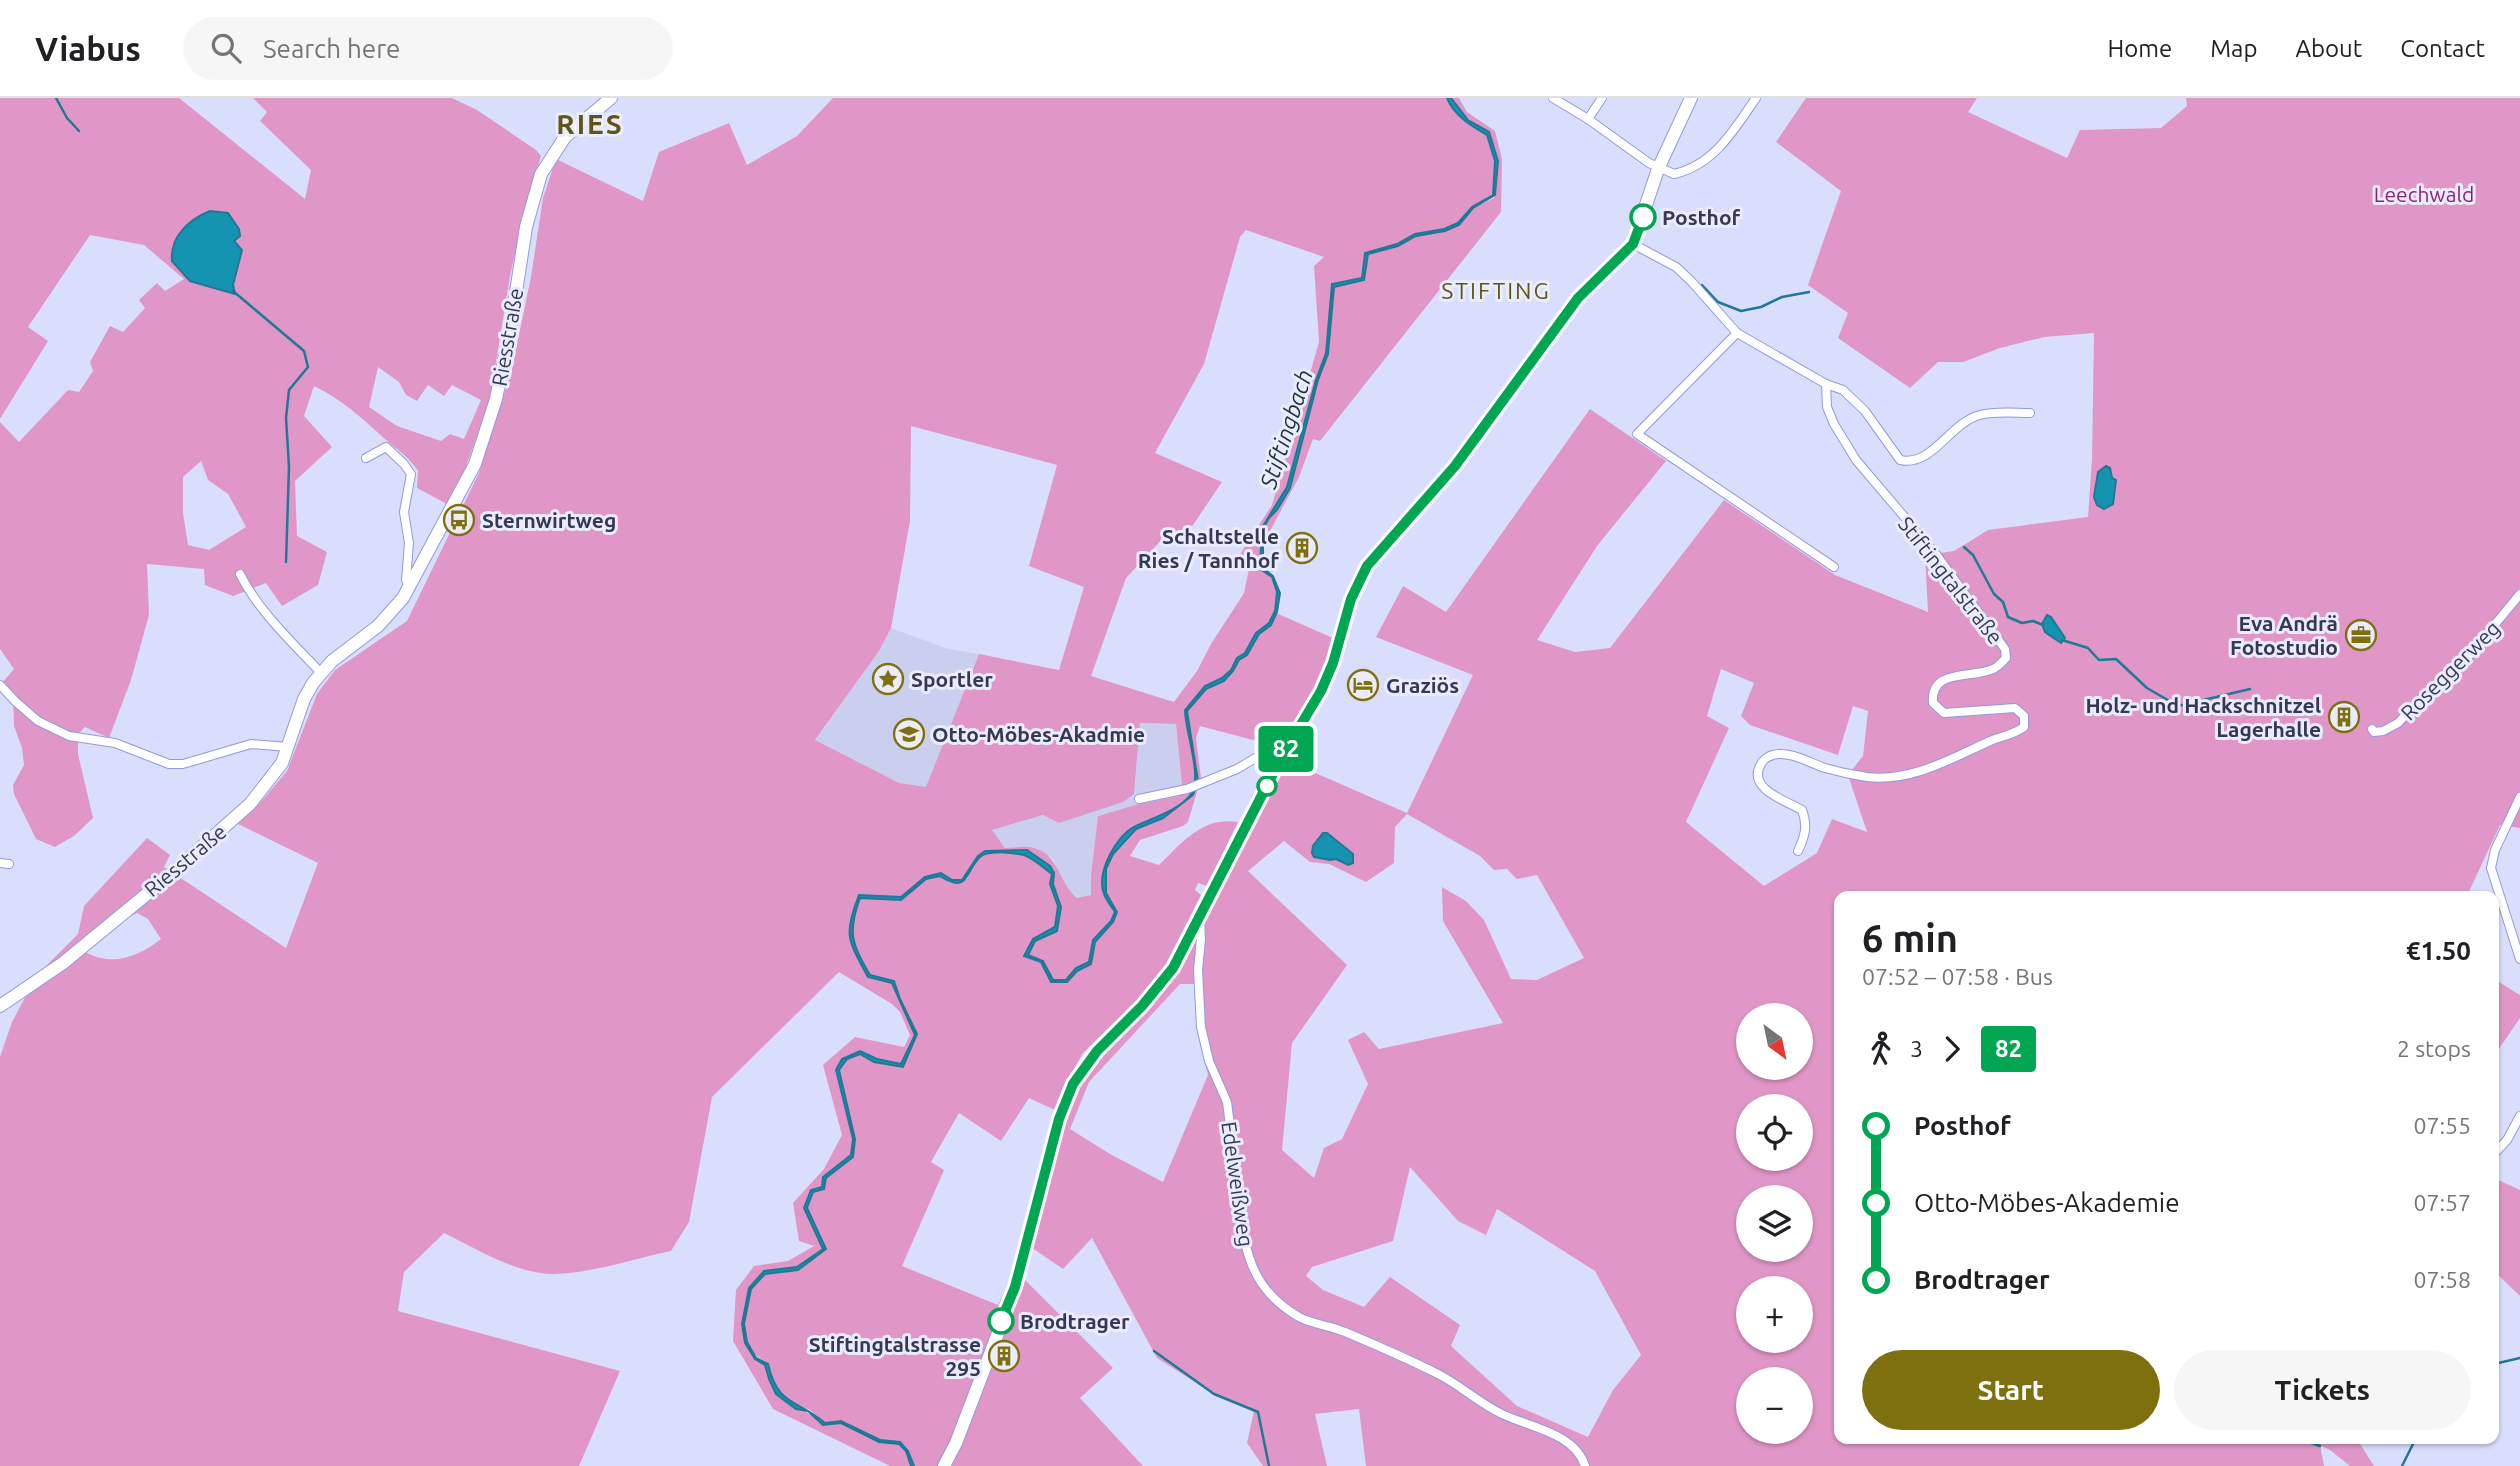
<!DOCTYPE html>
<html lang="en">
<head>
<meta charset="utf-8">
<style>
  :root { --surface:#fff; --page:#f6f6f6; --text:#202124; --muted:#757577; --line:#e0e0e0; --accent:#7f700f }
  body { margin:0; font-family:Ubuntu,sans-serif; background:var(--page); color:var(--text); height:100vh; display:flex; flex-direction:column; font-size:26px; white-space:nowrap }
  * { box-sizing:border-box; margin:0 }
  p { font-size:23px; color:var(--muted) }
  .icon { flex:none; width:38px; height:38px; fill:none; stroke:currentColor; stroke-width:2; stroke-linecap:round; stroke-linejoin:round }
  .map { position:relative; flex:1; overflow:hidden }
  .sheet { position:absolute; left:1834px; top:793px; width:665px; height:553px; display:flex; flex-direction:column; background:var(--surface); border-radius:14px; box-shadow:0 2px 5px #0004 }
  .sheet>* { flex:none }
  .badge { padding:0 14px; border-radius:5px; font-size:24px; line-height:46px }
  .needle { width:46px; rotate:147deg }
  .tools { position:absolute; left:1736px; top:905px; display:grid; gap:14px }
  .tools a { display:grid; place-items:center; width:77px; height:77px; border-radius:50%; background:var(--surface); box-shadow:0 2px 5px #0004; font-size:35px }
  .map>.badge { position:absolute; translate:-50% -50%; box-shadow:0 0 0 4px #fff }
  .legs { display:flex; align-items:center; gap:10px; height:77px; padding:0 28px; font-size:23px }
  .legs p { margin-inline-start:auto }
  .summary { display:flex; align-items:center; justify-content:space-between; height:119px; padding:0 28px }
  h1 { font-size:38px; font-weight:600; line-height:52px }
  .action { display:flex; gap:14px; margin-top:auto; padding:14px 28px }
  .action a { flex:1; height:80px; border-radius:42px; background:var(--accent); color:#fff; font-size:28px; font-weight:600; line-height:80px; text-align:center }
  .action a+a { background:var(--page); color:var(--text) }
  ul { padding:0 28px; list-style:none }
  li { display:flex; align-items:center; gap:24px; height:77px; font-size:26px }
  li i { display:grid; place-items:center; width:10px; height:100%; margin:0 9px; background:currentColor }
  li i::after { content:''; width:18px; height:18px; margin:-9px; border:5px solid; border-radius:50%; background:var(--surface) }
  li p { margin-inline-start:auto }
  li:first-child i { background:linear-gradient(#0000 50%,currentColor 0) }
  li:last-child i { background:linear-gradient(currentColor 50%,#0000 0) }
  header { display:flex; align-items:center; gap:42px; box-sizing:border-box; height:98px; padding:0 35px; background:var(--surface); border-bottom:2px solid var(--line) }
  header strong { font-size:33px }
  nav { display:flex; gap:38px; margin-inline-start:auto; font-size:24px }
  .search { width:490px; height:63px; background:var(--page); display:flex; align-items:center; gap:18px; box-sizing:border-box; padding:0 24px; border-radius:38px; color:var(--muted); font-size:26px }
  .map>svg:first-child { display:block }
</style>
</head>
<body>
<header>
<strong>Viabus</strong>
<div class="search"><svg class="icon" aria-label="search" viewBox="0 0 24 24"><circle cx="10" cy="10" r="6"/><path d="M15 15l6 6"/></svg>Search here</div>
<nav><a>Home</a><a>Map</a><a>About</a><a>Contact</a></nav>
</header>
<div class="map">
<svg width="2520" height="1368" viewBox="0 0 2520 1368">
  <rect width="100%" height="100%" fill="#dadefd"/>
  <g fill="#caceef">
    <path d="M891 530 948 551 979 556 926 690 899 685 815 643 879 553Z"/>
    <path d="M1140 625 1176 626 1182 688 1178 690 1181 699 1135 707 1098 718 1091 777V797L1077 800 1067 792 1053 761 1035 750H1005L991 732 1044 717 1059 725 1134 696Z"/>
  </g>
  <g fill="#e097c8" fill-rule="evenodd">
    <path d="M0 0H179L305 101 311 72 260 23 267 14 253 0H452L477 12 536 52 541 58 524 114 510 178 490 301 461 382 447 406 417 390 418 373C408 358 399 353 386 342 363 321 343 302 314 288L304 318 332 349 295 383 297 438 327 454 318 487 282 508 266 485 233 498 205 487 204 471 147 466 149 517 131 582 109 640 85 629 78 636V656L93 720 74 738 55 749 36 741 14 696 13 687 24 667 22 650 14 628 13 597 2 585 14 571 0 551V324L19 344 68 292 79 294 93 273 90 264 110 228 123 234 145 210 139 202 157 185 165 193 184 181 144 147 90 137 28 229 48 243 0 321ZM378 269 399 284 406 297 417 303 428 287 444 298 452 287 481 302 464 341 450 336 441 343 397 328 369 309ZM201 363 208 382 228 396 246 429 209 452 188 447 183 415V379Z"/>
    <path d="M833 0H1447C1454 18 1472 28 1487 37L1495 63 1493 98 1472 109 1458 125 1444 131 1415 136 1397 146 1366 155 1362 180 1332 186 1326 255 1316 282 1287 389 1257 438 1261 448V470C1279 484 1278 493 1276 515L1333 540 1321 580 1305 608 1289 632 1268 646 1200 628 1196 640 1201 680 1188 724 1183 728 1140 742 1130 758 1159 767C1182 745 1202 718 1238 724L1207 788 1198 785 1195 792 1201 797 1163 872 1140 900 1083 955 1066 985 1057 1013 1029 1000 1001 1043 959 1015 931 1064 944 1072 902 1168 998 1207 1015 1172 1113 1270 1080 1300 1143 1368H914L911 1359 900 1344 880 1342 841 1323 825 1325 809 1311 799 1310 779 1295 771 1281 768 1266 751 1254 747 1244 744 1226 751 1191 765 1176 798 1172 826 1151 807 1110 813 1093 824 1091 826 1080 853 1059 855 1041 839 972 847 961 860 956 874 964 903 969 917 936 900 901 894 883 870 877C852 846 847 835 860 800L901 802 926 781 940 778 950 785 967 781 979 759 986 755 1026 757 1052 776 1050 786 1058 808 1055 829 1033 841 1024 858 1041 864 1051 884H1067L1077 873 1091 866 1094 844 1113 824 1117 814 1106 795V771L1113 756 1136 731 1163 720 1193 697 1198 683 1187 613 1206 591 1224 583 1233 573 1239 562 1245 555 1237 560 1232 572 1222 580 1205 588 1185 612C1185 633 1203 678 1191 696 1180 712 1152 720 1136 728 1116 737 1096 775 1104 796 1106 802 1112 808 1115 814L1111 823 1093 842 1090 864 1076 870 1066 882H1053L1043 863 1027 857 1035 843 1057 833 1061 809 1053 786 1054 775 1050 768 1027 752 985 754 978 758 965 780 962 782H952L941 775 925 779 901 799 860 797C843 837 848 842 868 879L892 885 915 937 901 966 877 961 860 953 842 961 836 972 853 1041 851 1057 823 1079 822 1089 811 1092 804 1110 823 1150 797 1169 764 1174 749 1190 742 1226 745 1245 755 1261 765 1267C776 1311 796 1302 823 1326L841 1325 879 1344 899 1346 906 1353 911 1368H890L773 1311 733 1243 736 1192 754 1168 788 1163 814 1148 799 1143 793 1105 824 1071 842 1037 823 967 855 939 904 949 910 937 900 914 892 906 839 874 712 999 689 1124 671 1153C633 1161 593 1175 554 1176 516 1176 477 1151 444 1135L404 1174 398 1213 620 1273 579 1368H0V959L12 924 37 877 78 836 84 808 147 740 170 757 164 769 286 850 318 765 238 726 260 705 287 673 317 596 335 572 407 523 479 375 511 275 531 179 543 100 556 61 643 103 659 54 729 25 747 67 797 38ZM1246 132 1324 159 1314 168 1319 244 1272 407 1239 458 1249 471 1244 495 1211 546 1197 573 1174 604 1091 578 1126 480 1164 439 1193 427 1222 384 1155 355 1204 266 1240 139ZM911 328 1057 367 1029 468 1084 489 1059 572 979 556 926 689 899 685 815 642 879 553 891 530 910 423ZM1140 625 1176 626 1182 687 1178 689 1180 698 1135 707 1098 718 1091 777V797L1077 800C1059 786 1059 756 1034 750 1026 748 1014 750 1005 750L992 732 1043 717 1059 725 1123 704 1134 696ZM137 815 148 821 161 841C138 859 112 869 85 854L124 821Z"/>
    <path d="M1451 0H1459L1467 14 1495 33 1502 61 1501 114 1320 343 1313 341 1299 379 1263 446 1259 438 1269 420 1277 412 1290 390 1318 282 1328 256 1334 189 1364 182 1368 156 1398 148 1416 138 1445 133 1459 127 1473 110 1494 100 1498 63 1489 35 1468 22Z"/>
    <path d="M1806 0H1977L1968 14 2067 60 2080 32 2161 30 2187 8 2186 0H2520V730L2500 727 2467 798H1839V1340L2357 1341 2374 1368H2350L2330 1352 2320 1347 2324 1368H1366L1359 1311 1315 1316 1327 1368H1263L1247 1345 1254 1313 1214 1296 1157 1260 1092 1140 1063 1171 1022 1143 1049 1085 1046 1080 1073 986 1157 891 1281 660 1407 715 1473 577 1376 539 1403 488 1446 514 1590 311 1666 363 1597 448 1537 542 1575 554 1610 550 1724 402 1835 477 1928 514 1925 457 1954 453 1988 432 2088 419 2092 361 2094 235 2044 239 2000 250 1963 264H1938L1910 290 1838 240 1848 215 1808 187 1841 93 1776 44ZM1721 571 1754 585 1741 618 1750 627 1838 657 1853 608 1868 613 1863 658 1848 677 1867 734 1832 721 1817 755 1764 788 1686 724 1729 630 1707 618ZM1407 716 1480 758 1494 772 1507 771 1517 781 1537 777 1584 860 1537 882 1511 881 1484 822 1466 803 1442 789 1443 823 1503 925 1379 951 1364 934 1348 942 1368 986 1342 1041 1324 1050 1314 1080 1282 1052 1292 945 1347 867 1248 773 1284 743 1310 764 1329 766 1366 784 1394 765 1395 729ZM1180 886H1194L1198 938 1208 977 1163 1084 1110 1056 1070 1031 1089 984ZM1748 917H1801V970H1748ZM1748 1008H1801V1060H1748ZM1410 1069 1458 1123 1486 1137 1497 1111 1595 1173 1641 1257 1613 1292 1588 1339 1517 1308 1451 1248 1460 1227 1390 1179 1364 1209 1323 1192 1306 1178 1312 1169 1393 1143ZM1748 1099H1801V1152H1748ZM1748 1190H1801V1242H1748ZM1748 1281H1801V1334H1748Z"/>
    <path d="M2494 881 2520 897V920L2494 958Z"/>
    <path d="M2494 1080 2520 1092V1198L2494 1173Z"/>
  </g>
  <g fill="#1594b2" stroke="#1f7896" stroke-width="2">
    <path d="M1447 0H1451L1468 22 1489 34 1498 63 1495 97 1473 110 1459 127 1445 133 1416 138 1398 148 1368 156 1364 182 1334 189 1328 256 1318 282 1290 390 1277 412 1269 420 1259 438 1263 446V470L1273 478 1280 495 1277 514 1271 527 1259 536 1247 557 1239 562 1233 573 1224 583 1206 591 1187 613 1198 683 1193 697 1163 720 1136 731 1113 756 1106 771V795L1117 814 1113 824 1095 844 1091 866 1077 873 1067 884H1051L1041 864 1024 858 1033 841 1055 829 1058 808 1050 786 1052 776C1044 770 1033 760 1024 757 1014 755 987 752 980 759 965 773 969 797 940 778L926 781 901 802 860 800C847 835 852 846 870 877L894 883 900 901 917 936 903 969 874 964 860 956 847 961 839 972 855 1041 853 1059 826 1080 824 1091 813 1094 807 1110 826 1151 798 1172 765 1176 751 1191 744 1226 747 1244 756 1260 768 1266C778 1309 797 1301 825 1325L841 1323 880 1342 900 1344 908 1353 914 1368H911L906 1353 899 1346 879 1344 841 1325 823 1327 808 1313 796 1311 776 1296 769 1281 765 1267 755 1261 745 1245 742 1226 749 1190 764 1173 797 1169 823 1151 804 1110 811 1092 822 1089 823 1079 851 1057 853 1041 836 972 842 961 860 953 877 961 901 966 915 937 892 885 868 879C848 842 843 837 859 797L901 799 925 779 941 775 952 782H962L978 758 985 753 1027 752 1050 768 1054 775 1053 786 1061 809 1057 833 1035 843 1028 857 1043 863 1053 882H1066L1076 870 1089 864 1093 842 1111 823 1115 814C1112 809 1106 802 1104 796 1096 775 1116 737 1136 728 1152 720 1180 712 1191 696 1203 679 1185 633 1185 612L1205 588 1222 580 1231 572 1237 560 1245 555 1256 535 1269 525 1275 513 1277 494 1272 479 1260 471 1261 447 1257 438 1287 389 1316 282 1326 255 1332 186 1362 180 1365 155 1397 146 1415 136 1444 131 1458 125 1472 109 1493 97 1495 63 1487 37C1472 28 1454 18 1447 0Z"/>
    <path d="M210 113 228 115 239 131 240 138 234 143 242 152 233 187 235 196 190 183 172 163C170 139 188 122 210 113Z"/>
    <path d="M2106 368 2110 370 2112 380 2116 382 2113 406 2104 411 2097 407 2094 399 2098 374Z"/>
    <path d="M2047 517 2051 519 2065 540 2061 545 2045 534 2042 526Z"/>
    <path d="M1323 735H1327L1353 756V765L1348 767 1336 761 1330 762 1314 759 1312 755 1313 748Z"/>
  </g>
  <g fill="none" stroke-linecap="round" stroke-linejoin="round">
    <g stroke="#1f7896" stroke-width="2.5">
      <path d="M56 0 67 20 79 33"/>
      <path d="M1702 187 1718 204 1741 213 1761 209 1782 199 1809 194"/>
      <path d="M233 193 304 253 308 269 289 292 286 320 289 369 286 464"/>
      <path d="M1964 449 1973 457 1994 496 2003 504 2008 519 2022 525 2033 523 2043 527"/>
      <path d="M2062 542 2088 550 2099 562 2116 561 2147 590 2178 608 2250 591"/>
      <path d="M1154 1253 1214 1296 1258 1314 1269 1368"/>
      <path d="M2494 1266 2520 1260"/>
      <path d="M2279 1340H2292"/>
      <path d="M2297 1340 2320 1348"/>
      <path d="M2402 1368 2416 1340"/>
    </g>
    <g stroke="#9298e0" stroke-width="10">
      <g id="street">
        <path d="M1553 0 1588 21 1649 65 1674 76C1714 67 1734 32 1756 0"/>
        <path d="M1588 21 1602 0"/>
        <path d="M1633 146 1676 169 1691 183 1737 235 1826 286 1843 292 1865 313 1900 362C1933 369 1949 325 1980 317 1995 313 2014 315 2030 315"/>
        <path d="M1737 235 1637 336 1834 469"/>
        <path d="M366 360 386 349 404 366 411 376 404 414 409 445 406 482 409 490"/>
        <path d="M240 476C259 514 292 544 321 575"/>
        <path d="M0 587 16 604 38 623 69 638 115 645 169 666H183L251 646 288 649"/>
        <path d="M2372 631 2374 634 2383 633 2398 625 2424 598 2464 564 2520 496"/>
        <path d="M2520 699 2495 752 2491 770 2520 861"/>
        <path d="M1139 701 1187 691 1237 671 1272 650 1285 653"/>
        <path d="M1798 753C1805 738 1808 728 1802 712 1787 703 1746 691 1761 666 1763 662 1768 658 1773 657 1789 652 1810 665 1825 670 1839 674 1853 677 1867 679 1912 684 1950 661 1990 643 2002 638 2013 637 2024 629V618L2015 610 1944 615 1933 605C1930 570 1971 581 1993 571 1998 569 2002 564 2006 560L2005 551 1935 455 1856 362 1834 326 1827 309 1826 286"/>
        <path d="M0 765 9 766"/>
        <path d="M1200 821 1201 841 1198 872 1201 929 1209 963 1227 1004 1244 1138C1250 1174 1266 1200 1299 1219 1312 1226 1331 1228 1345 1234 1376 1247 1408 1261 1438 1276 1460 1287 1479 1305 1502 1316 1529 1329 1575 1335 1585 1368"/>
        <path d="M2494 1056 2507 1042 2520 1018"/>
      </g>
    </g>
    <g stroke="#9298e0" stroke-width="14">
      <path id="secondary" d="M944 1368 956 1345 1013 1196 1059 1021 1073 986 1097 953 1142 908 1173 870 1281 660 1321 593 1333 565 1351 501 1367 468 1455 368 1578 200 1633 146 1658 71 1691 0"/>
    </g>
    <g stroke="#9298e0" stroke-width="14">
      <path id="primary" d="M0 908 63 865 170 777 250 706 282 665 304 601 313 585 332 563 378 528 403 500 475 366 496 301 510 233 526 129 541 76 565 39 611 0"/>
    </g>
    <use href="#street" stroke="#fff" stroke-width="8"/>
    <use href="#secondary" stroke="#fff" stroke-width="12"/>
    <use href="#primary" stroke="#fff" stroke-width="12"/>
  </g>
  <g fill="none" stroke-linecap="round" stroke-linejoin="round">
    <g stroke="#fff" stroke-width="16">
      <path id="line-1" d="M1001 1223 1015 1189 1059 1021 1073 986 1097 953 1142 908 1173 870 1281 660 1321 593 1333 565 1351 501 1367 468 1455 368 1578 200 1633 146 1643 119"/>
    </g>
    <use href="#line-1" stroke="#00a651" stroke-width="10"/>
  </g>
  <defs>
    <g id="bus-ring" transform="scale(1.575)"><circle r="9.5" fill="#eaecfc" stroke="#7f700f" stroke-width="1.5"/><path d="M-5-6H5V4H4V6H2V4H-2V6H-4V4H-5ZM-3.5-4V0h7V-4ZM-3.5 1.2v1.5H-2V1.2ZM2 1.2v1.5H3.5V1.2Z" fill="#7f700f"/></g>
    <g id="building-ring" transform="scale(1.575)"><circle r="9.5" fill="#eaecfc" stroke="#7f700f" stroke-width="1.5"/><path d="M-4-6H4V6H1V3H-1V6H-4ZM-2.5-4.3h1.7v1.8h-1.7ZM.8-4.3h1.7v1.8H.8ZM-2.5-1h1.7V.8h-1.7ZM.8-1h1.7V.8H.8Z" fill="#7f700f"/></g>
    <g id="office-ring" transform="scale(1.575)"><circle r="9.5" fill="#eaecfc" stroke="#7f700f" stroke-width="1.5"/><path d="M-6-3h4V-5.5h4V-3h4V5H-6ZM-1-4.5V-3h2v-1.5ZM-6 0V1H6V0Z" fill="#7f700f"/></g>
    <g id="sight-ring" transform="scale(1.575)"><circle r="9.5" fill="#eaecfc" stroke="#7f700f" stroke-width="1.5"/><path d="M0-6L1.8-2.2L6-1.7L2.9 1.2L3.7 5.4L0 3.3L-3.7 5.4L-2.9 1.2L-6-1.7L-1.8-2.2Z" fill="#7f700f"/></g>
    <g id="hotel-ring" transform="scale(1.575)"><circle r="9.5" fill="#eaecfc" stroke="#7f700f" stroke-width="1.5"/><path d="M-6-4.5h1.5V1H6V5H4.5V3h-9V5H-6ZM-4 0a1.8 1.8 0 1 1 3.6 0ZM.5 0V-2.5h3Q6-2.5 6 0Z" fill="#7f700f"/></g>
    <g id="university-ring" transform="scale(1.575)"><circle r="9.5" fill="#eaecfc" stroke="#7f700f" stroke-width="1.5"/><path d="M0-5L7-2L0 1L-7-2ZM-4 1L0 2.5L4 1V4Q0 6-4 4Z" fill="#7f700f"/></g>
  </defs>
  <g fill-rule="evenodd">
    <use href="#bus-ring" x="459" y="422"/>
    <use href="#building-ring" x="1302" y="450"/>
    <use href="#office-ring" x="2361" y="537"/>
    <use href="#sight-ring" x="888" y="581"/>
    <use href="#hotel-ring" x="1363" y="587"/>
    <use href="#building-ring" x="2344" y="619"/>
    <use href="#university-ring" x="909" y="636"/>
    <use href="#building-ring" x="1004" y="1258"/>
  </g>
  <g fill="#fff" stroke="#00a651" stroke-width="3.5">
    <circle cx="1643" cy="119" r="12"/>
    <circle cx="1267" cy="688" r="9"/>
    <circle cx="1001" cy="1223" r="12"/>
  </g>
  <g text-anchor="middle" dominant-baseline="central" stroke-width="6" stroke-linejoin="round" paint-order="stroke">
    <g font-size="21" fill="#8e2374" stroke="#eaecfc">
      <text x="2424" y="96">Leechwald</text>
    </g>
    <g font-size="21" font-weight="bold" fill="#353856" stroke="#eaecfc" text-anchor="start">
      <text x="1662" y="119">Posthof</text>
      <text x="1020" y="1223">Brodtrager</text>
    </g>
    <g font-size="21" fill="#353856" stroke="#eaecfc">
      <text transform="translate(507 239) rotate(-80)">Riesstraße</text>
      <text transform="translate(1951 482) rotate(52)">Stiftingtalstraße</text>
      <text transform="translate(2450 572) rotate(-45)">Roseggerweg</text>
      <text transform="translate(185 762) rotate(-40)">Riesstraße</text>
      <text transform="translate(1238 1086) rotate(82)">Edelweißweg</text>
    </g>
    <g font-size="21" font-weight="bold" fill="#353856" stroke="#eaecfc" text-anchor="start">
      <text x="482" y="422">Sternwirtweg</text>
      <text x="1279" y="438" text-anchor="end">Schaltstelle<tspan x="1279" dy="24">Ries / Tannhof</tspan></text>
      <text x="2338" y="525" text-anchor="end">Eva Andrä<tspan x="2338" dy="24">Fotostudio</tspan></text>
      <text x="911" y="581">Sportler</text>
      <text x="1386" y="587">Graziös</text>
      <text x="2321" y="607" text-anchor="end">Holz- und Hackschnitzel<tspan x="2321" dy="24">Lagerhalle</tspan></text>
      <text x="932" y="636">Otto-Möbes-Akadmie</text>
      <text x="981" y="1246" text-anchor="end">Stiftingtalstrasse<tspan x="981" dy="24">295</tspan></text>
    </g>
    <g font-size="23" letter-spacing="2" fill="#5f5518" stroke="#eaecfc">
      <text x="1496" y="192">STIFTING</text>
    </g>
    <g font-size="23" font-style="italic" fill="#1c343b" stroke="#eaecfc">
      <text transform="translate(1286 331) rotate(-72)">Stiftingbach</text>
    </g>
    <g font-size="28" font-weight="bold" letter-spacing="2" fill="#5f5518" stroke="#eaecfc">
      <text x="590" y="25">RIES</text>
    </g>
  </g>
</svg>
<div class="tools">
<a><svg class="needle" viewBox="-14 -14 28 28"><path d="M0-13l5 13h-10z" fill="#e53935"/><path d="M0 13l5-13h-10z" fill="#757577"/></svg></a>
<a><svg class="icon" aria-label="locate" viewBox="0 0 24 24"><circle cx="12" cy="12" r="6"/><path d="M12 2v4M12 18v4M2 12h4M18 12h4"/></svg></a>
<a><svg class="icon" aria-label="layers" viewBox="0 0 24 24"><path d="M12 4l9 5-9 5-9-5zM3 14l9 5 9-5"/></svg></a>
<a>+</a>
<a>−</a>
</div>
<b class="badge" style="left:1286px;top:651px;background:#00a651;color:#fff">82</b>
<section class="sheet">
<div class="summary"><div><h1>6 min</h1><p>07:52 – 07:58 · Bus</p></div><b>€1.50</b></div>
<div class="legs"><svg class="icon" aria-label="walk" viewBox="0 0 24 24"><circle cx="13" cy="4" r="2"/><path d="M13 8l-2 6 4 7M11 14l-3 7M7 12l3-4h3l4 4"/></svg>3<svg class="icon" aria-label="forward" viewBox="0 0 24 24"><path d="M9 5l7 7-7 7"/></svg><b class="badge" style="background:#00a651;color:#fff">82</b><p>2 stops</p></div>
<ul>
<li><i style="color:#00a651"></i><b>Posthof</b><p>07:55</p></li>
<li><i style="color:#00a651"></i><span>Otto-Möbes-Akademie</span><p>07:57</p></li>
<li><i style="color:#00a651"></i><b>Brodtrager</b><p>07:58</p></li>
</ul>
<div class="action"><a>Start</a><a>Tickets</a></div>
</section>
</div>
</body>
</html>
